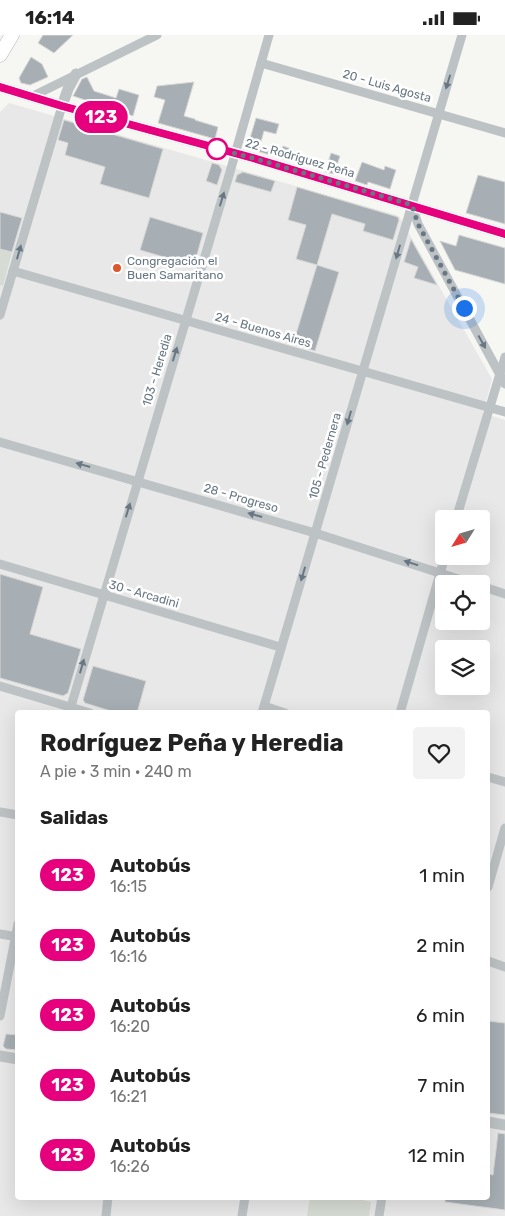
<!DOCTYPE html>
<html lang="es">
<head>
<meta charset="utf-8">
<style>
  :root { --surface:#fff; --page:#f2f2f2; --text:#222; --muted:#767676 }
  body { margin:0; font-family:Rubik,sans-serif; background:var(--page); color:var(--text); height:100vh; display:flex; flex-direction:column; font-size:19px; white-space:nowrap }
  * { box-sizing:border-box; margin:0 }
  p { font-size:16px; color:var(--muted) }
  .icon { flex:none; width:28px; height:28px; fill:none; stroke:currentColor; stroke-width:2; stroke-linecap:round; stroke-linejoin:round }
  .map { position:relative; flex:1; overflow:hidden }
  .details { position:absolute; left:15px; top:675px; width:475px; height:490px; display:flex; flex-direction:column; background:var(--surface); border-radius:5px; box-shadow:0 5px 20px #0002 }
  .details>* { flex:none }
  .badge { padding:0 10px; border-radius:16px; font-size:18px; line-height:32px }
  .needle { width:32px; rotate:233deg }
  .fabs { position:absolute; left:435px; top:475px; display:grid; gap:10px }
  .fabs a { display:grid; place-items:center; width:55px; height:55px; border-radius:5px; background:var(--surface); box-shadow:0 5px 20px #0002; font-size:25px }
  .you { position:absolute; width:25px; height:25px; margin:-12px; border:4px solid #fff; border-radius:50%; background:#1a73e8; box-shadow:0 0 0 8px #1a73e833 }
  .map>.badge { position:absolute; translate:-50% -50%; box-shadow:0 0 0 2px #fff }
  h2 { padding:0 25px; font-size:19px; line-height:45px }
  .round { display:grid; place-items:center; flex:none; width:52px; height:52px; border-radius:5px; background:var(--page) }
  .summary { display:flex; align-items:center; justify-content:space-between; height:85px; padding:0 25px }
  h1 { font-size:24px; font-weight:700; line-height:38px }
  ul { padding:0; list-style:none }
  li { display:flex; align-items:center; gap:15px; height:70px; padding:0 25px }
  li div { flex:1 }
  li b { display:block; font-size:19px }
  li em { font-style:normal }
  li .badge { min-width:55px; font-weight:700; text-align:center }
  .status { display:flex; justify-content:space-between; align-items:center; height:35px; padding:0 25px; background:var(--surface); direction:ltr }
  .status svg { height:14px; fill:currentColor }
  .map>svg:first-child { display:block }
</style>
</head>
<body>
<div class="status"><b>16:14</b><svg viewBox="0 0 49 12"><path d="M0 12V9h3v3zM5 12V6h3v6zM10 12V3h3v9zM15 12V0h3v12zM26 1h20v11H26zM47 4h2v5h-2z"/></svg></div>
<div class="map">
<svg width="505" height="1181" viewBox="0 0 505 1181">
  <rect width="100%" height="100%" fill="#f6f6f3"/>
  <path fill="#e7e8e7" fill-rule="evenodd" d="M9 68 399 181 492 344 483 378 505 385V1181H0V77ZM444 484H481V521H444ZM444 549H481V586H444ZM444 614H481V651H444ZM18 678H488V1162H18Z"/>
  <g fill="#d6dbd3">
    <path d="M0 214 12 217 3 251 0 250Z"/>
    <path d="M310 1162 355 1163 371 1167 369 1181H307Z"/>
  </g>
  <g fill="#a7afb4" stroke="#d8d8d6">
    <path d="M43 0H73L54 18 38 8Z"/>
    <path d="M31 22 42 29 48 42 30 50 21 48 19 43Z"/>
    <path d="M87 42 94 56 116 63 119 54 139 60 133 81 73 61 82 44Z"/>
    <path d="M194 47 184 81 195 84V85L218 92 215 104 158 88 165 65 154 62 157 51Z"/>
    <path d="M256 83 279 89 276 99 264 96 260 110 281 117 283 111 294 115 290 126 250 114 248 110Z"/>
    <path d="M64 85 163 114 149 163 100 149 105 132 65 120 68 108 58 105Z"/>
    <path d="M331 118 340 121 334 139 325 137Z"/>
    <path d="M362 127 384 135 385 131 396 135 390 154 368 147 367 150 355 146Z"/>
    <path d="M212 128 219 130 222 135 217 150 206 146Z"/>
    <path d="M243 137 275 146 271 157 235 147 237 140Z"/>
    <path d="M478 140 505 147V189L466 178Z"/>
    <path d="M297 152 398 182 399 185 393 205 363 196 365 189 332 179 317 230 296 224 306 190 288 185Z"/>
    <path d="M0 177 22 183 12 217 0 214Z"/>
    <path d="M150 182 203 198 194 231 140 215Z"/>
    <path d="M459 200 505 213V249L455 235 440 206 456 211Z"/>
    <path d="M411 204 421 222 437 250 414 243 418 232 404 227Z"/>
    <path d="M317 230 339 237 315 316 293 309Z"/>
    <path d="M0 539 43 552 30 599 81 614 68 658 63 661 0 643Z"/>
    <path d="M93 631 146 646 137 678H117L85 668 83 665Z"/>
    <path d="M488 986 505 988V1080L488 1078Z"/>
    <path d="M6 999 18 1000V1015L6 1014 3 1011Z"/>
    <path d="M498 1098 505 1099V1175L445 1167V1162H488V1139L493 1140Z"/>
  </g>
  <g fill="none" stroke-linecap="round" stroke-linejoin="round">
    <g stroke="#b1b6ba" stroke-width="15">
      <path id="primary" d="M0 20 12 0"/>
    </g>
    <g stroke="#bdc2c5" stroke-width="9">
      <path d="M261 28 505 98"/>
      <path d="M31 62 157 0"/>
      <path d="M412 171 418 189 505 349"/>
      <path d="M13 236 505 377"/>
      <path d="M0 280 62 71"/>
      <path d="M0 407 315 498 474 549"/>
      <path d="M456 484 505 322"/>
      <path d="M0 529 280 612"/>
      <path d="M481 551 505 559"/>
      <path d="M0 651 90 678"/>
      <path d="M264 671 285 678"/>
      <path d="M69 678 230 137 269 0"/>
      <path d="M262 678 462 0"/>
      <path d="M400 678 445 521"/>
      <path d="M488 742 505 747"/>
      <path d="M0 777 18 780"/>
      <path d="M488 852 505 793"/>
      <path d="M0 899 18 902"/>
      <path d="M488 926 505 932"/>
      <path d="M0 981 18 889"/>
      <path d="M106 1181 108 1162"/>
      <path d="M242 1181 245 1162"/>
      <path d="M379 1181 382 1162"/>
    </g>
    <g stroke="#bdc2c5" stroke-width="11">
      <path d="M0 52 62 71 253 123 505 199"/>
      <path d="M62 71 68 54 76 39"/>
      <path d="M0 1021 18 1024"/>
      <path d="M488 1087 505 1090"/>
    </g>
    <use href="#primary" stroke="#fff" stroke-width="14"/>
  </g>
  <defs><path id="oneway-solid" d="M-6-.8H1V-3.2L6.5 0L1 3.2V.8H-6Z" transform="scale(1.25)"/></defs>
  <g fill="#677783">
    <use href="#oneway-solid" transform="translate(448 47) rotate(107)"/>
    <use href="#oneway-solid" transform="translate(222 164) rotate(-73)"/>
    <use href="#oneway-solid" transform="translate(19 217) rotate(-74)"/>
    <use href="#oneway-solid" transform="translate(398 217) rotate(106)"/>
    <use href="#oneway-solid" transform="translate(482 307) rotate(61)"/>
    <use href="#oneway-solid" transform="translate(175 319) rotate(-73)"/>
    <use href="#oneway-solid" transform="translate(349 383) rotate(106)"/>
    <use href="#oneway-solid" transform="translate(83 430) rotate(-164)"/>
    <use href="#oneway-solid" transform="translate(128 475) rotate(-73)"/>
    <use href="#oneway-solid" transform="translate(255 480) rotate(-164)"/>
    <use href="#oneway-solid" transform="translate(411 528) rotate(-162)"/>
    <use href="#oneway-solid" transform="translate(303 539) rotate(107)"/>
    <use href="#oneway-solid" transform="translate(82 631) rotate(-74)"/>
  </g>
  <g fill="none" stroke-linecap="round" stroke-linejoin="round">
    <g stroke="#fff" stroke-width="11">
      <path id="line" d="M0 52 62 71 253 123 505 199"/>
    </g>
    <use href="#line" stroke="#e6007e" stroke-width="8"/>
    <path stroke="#677783" stroke-width="5" stroke-dasharray="0 9" d="M217 114 253 123 412 170 418 189 464 273"/>
  </g>
  <circle fill="#fff" stroke="#e6007e" stroke-width="2.5" cx="217" cy="114" r="10"/>
  <circle fill="#dc562e" stroke="#fff" stroke-width="2" cx="117" cy="233" r="5"/>
  <g text-anchor="middle" dominant-baseline="central" stroke-width="5" stroke-linejoin="round" paint-order="stroke">
    <g font-size="12" fill="#677783" stroke="#fff">
      <text transform="translate(387 51) rotate(16)">20 - Luis Agosta</text>
      <text transform="translate(300 123) rotate(16)">22 - Rodríguez Peña</text>
      <text transform="translate(263 295) rotate(16)">24 - Buenos Aires</text>
      <text transform="translate(157 335) rotate(-73)">103 - Heredia</text>
      <text transform="translate(325 421) rotate(-74)">105 - Pedernera</text>
      <text transform="translate(241 463) rotate(16)">28 - Progreso</text>
      <text transform="translate(144 559) rotate(16)">30 - Arcadini</text>
    </g>
    <g font-size="12" fill="#677783" stroke="#fff" text-anchor="start">
      <text x="127" y="226">Congregación el<tspan x="127" dy="14">Buen Samaritano</tspan></text>
    </g>
  </g>
</svg>
<div class="fabs">
<a><svg class="needle" viewBox="-14 -14 28 28"><path d="M0-13l5 13h-10z" fill="#e53935"/><path d="M0 13l5-13h-10z" fill="#767676"/></svg></a>
<a><svg class="icon" aria-label="locate" viewBox="0 0 24 24"><circle cx="12" cy="12" r="6"/><path d="M12 2v4M12 18v4M2 12h4M18 12h4"/></svg></a>
<a><svg class="icon" aria-label="layers" viewBox="0 0 24 24"><path d="M12 4l9 5-9 5-9-5zM3 14l9 5 9-5"/></svg></a>
</div>
<div class="you" style="left:464px;top:273px"></div>
<b class="badge" style="left:101px;top:82px;background:#e6007e;color:#fff">123</b>
<section class="details">
<div class="summary"><div><h1>Rodríguez Peña y Heredia</h1><p>A pie · 3 min · 240 m</p></div><a class="round"><svg class="icon" aria-label="heart" viewBox="0 0 24 24"><path d="M12 20l-8-8c-3-5 5-10 8-4 3-6 11-1 8 4z"/></svg></a></div>
<h2>Salidas</h2>
<ul>
<li><span class="badge" style="background:#e6007e;color:#fff">123</span><div><b>Autobús</b><p>16:15</p></div><em>1 min</em></li>
<li><span class="badge" style="background:#e6007e;color:#fff">123</span><div><b>Autobús</b><p>16:16</p></div><em>2 min</em></li>
<li><span class="badge" style="background:#e6007e;color:#fff">123</span><div><b>Autobús</b><p>16:20</p></div><em>6 min</em></li>
<li><span class="badge" style="background:#e6007e;color:#fff">123</span><div><b>Autobús</b><p>16:21</p></div><em>7 min</em></li>
<li><span class="badge" style="background:#e6007e;color:#fff">123</span><div><b>Autobús</b><p>16:26</p></div><em>12 min</em></li>
</ul>
</section>
</div>
</body>
</html>
